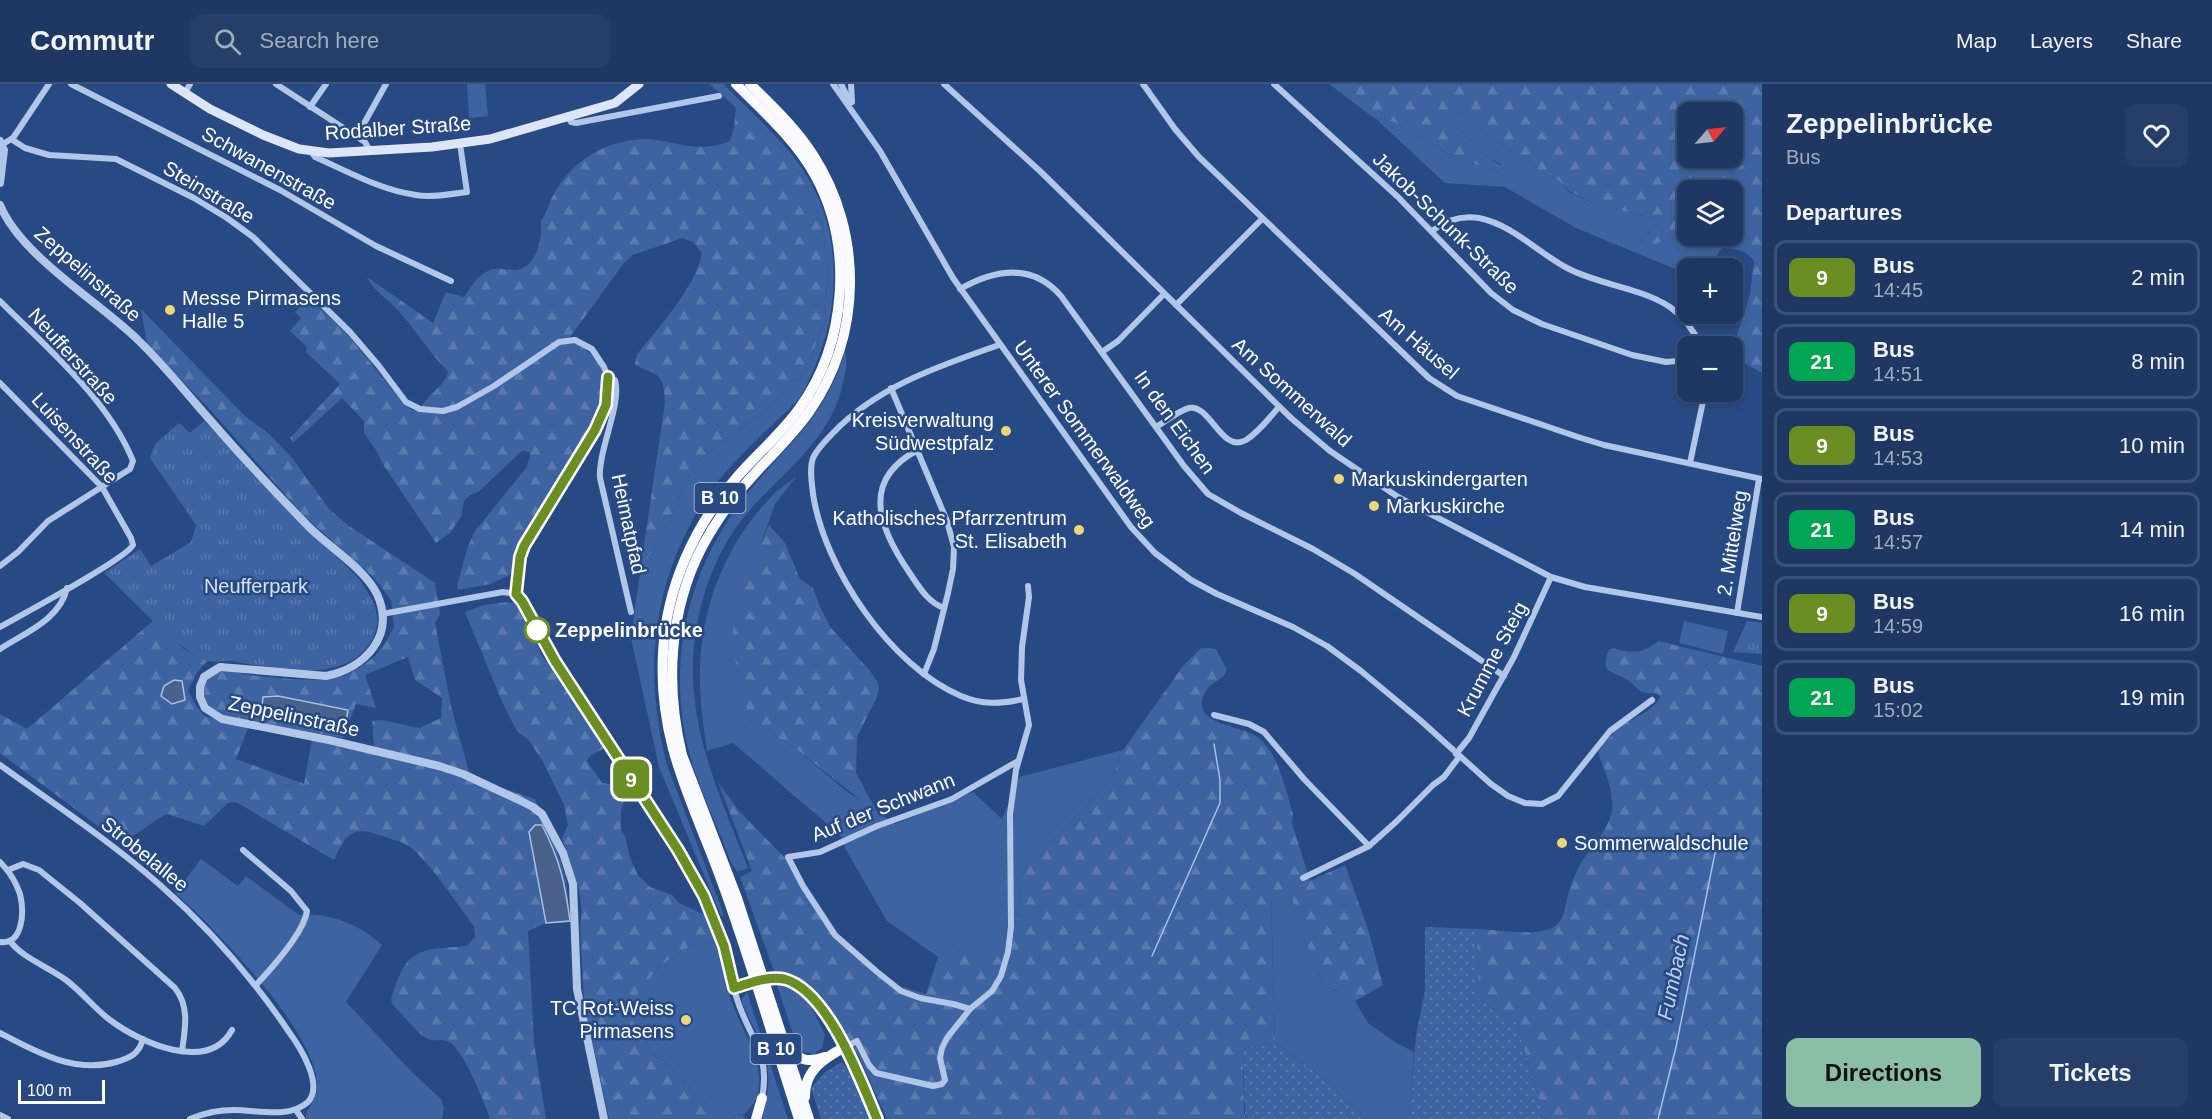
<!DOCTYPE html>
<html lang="en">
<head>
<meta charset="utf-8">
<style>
  :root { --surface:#1e3863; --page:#263f69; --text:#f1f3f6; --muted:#a1acbe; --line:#3c5278; --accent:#8abfa5 }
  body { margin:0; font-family:Arial,sans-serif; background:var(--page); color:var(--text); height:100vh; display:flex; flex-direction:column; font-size:22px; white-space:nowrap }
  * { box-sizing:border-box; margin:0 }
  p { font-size:20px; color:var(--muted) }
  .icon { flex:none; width:33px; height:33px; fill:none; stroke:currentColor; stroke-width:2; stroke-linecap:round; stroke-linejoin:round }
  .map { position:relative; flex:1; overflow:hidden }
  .sheet { display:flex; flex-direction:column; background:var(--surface); width:450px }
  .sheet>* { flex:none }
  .badge { padding:0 12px; border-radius:9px; font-size:21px; line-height:39px }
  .needle { width:39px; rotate:62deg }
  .tools { position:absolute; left:1677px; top:18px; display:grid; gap:12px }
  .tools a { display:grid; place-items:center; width:66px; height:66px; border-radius:12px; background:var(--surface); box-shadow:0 3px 9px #0003,0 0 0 2px var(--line); font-size:30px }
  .scale { position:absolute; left:18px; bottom:15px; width:87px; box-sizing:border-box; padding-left:6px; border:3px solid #fff; border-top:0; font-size:16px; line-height:21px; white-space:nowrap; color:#fff; -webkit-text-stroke:4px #284a84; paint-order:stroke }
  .map>.badge { position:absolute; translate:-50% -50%; box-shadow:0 0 0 3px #fff }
  h2 { padding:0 24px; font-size:22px; line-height:54px }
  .round { display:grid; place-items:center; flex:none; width:63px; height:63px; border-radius:12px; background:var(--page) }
  .head { display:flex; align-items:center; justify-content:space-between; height:102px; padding:0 24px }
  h1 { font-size:28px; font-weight:600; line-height:45px }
  .primary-button { display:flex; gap:12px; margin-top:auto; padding:12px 24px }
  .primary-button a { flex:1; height:69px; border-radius:12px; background:var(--accent); color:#111; font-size:24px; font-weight:600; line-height:69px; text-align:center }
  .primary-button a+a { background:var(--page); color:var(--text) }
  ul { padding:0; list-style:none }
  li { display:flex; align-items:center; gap:18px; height:75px; margin:0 12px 9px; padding:0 12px; border:3px solid var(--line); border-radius:12px }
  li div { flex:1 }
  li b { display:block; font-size:22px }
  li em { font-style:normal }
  li .badge { min-width:66px; font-weight:700; text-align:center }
  header { display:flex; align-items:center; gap:36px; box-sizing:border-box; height:84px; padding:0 30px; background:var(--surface); border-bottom:2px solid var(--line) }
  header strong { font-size:28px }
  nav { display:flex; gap:33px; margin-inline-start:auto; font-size:21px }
  .search { width:420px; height:54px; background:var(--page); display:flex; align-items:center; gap:15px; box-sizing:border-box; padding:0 21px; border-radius:12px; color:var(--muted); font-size:22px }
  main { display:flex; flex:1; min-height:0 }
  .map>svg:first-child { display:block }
</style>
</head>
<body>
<header>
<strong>Commutr</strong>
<div class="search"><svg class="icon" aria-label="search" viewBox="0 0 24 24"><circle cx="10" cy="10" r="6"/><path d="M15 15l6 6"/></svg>Search here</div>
<nav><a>Map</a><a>Layers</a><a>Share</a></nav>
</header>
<main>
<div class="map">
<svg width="1762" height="1035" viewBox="0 0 1762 1035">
  <defs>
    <pattern id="forest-firs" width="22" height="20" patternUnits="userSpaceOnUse" patternTransform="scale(1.5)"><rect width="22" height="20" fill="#3d63a0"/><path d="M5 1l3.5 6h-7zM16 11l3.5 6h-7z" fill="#5a7aae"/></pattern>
    <pattern id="park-tufts" width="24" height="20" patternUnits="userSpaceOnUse" patternTransform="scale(1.5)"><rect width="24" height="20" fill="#3d63a0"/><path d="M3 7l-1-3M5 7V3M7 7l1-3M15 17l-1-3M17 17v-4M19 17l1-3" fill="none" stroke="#5a7aae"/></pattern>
    <pattern id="garden-dots" width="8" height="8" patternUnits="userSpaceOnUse" patternTransform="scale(1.5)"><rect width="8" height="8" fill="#3d63a0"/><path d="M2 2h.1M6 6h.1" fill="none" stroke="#5a7aae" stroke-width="1.8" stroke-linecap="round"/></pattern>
  </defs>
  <rect width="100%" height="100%" fill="#284a84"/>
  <g fill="#3d63a0">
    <path d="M467 0H485L488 32 469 34Z"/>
    <path d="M709 0H724C750 28 779 51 801 83 843 143 842 222 813 287 809 295 806 304 801 312 795 321 784 329 776 337 750 363 723 387 703 418 652 500 643 588 667 681L724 831 721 832 659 683 631 554 640 488 670 434 694 380 774 319 788 298 799 296 810 275 825 236 828 186 823 143 805 98 776 58Z"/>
    <path d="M1461 29 1516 72 1560 98 1569 108 1594 120 1657 135 1659 141 1646 150 1642 157 1646 161C1655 162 1660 157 1669 155 1684 152 1700 154 1715 156L1722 164 1717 171 1713 184H1688L1687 190 1576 144 1505 103 1445 99 1375 34 1394 38 1450 71 1498 89 1501 80 1487 74 1452 38 1455 33Z"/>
    <path d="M845 267C848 278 846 287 843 298 831 361 773 393 737 442 710 480 694 532 693 579 691 652 722 717 748 784L737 788C730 779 726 765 722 755 713 733 703 711 695 688 661 587 686 480 755 400 794 355 828 327 845 267Z"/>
    <path d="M796 393 775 420 736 530 733 550 740 594 750 636 795 664 845 706 895 740 973 708 1002 735 1019 693 1123 666 1111 696 1019 792 1020 830 994 875 960 861 938 873 887 837 845 764 840 751 733 659 707 667C703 640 699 612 700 584 701 522 727 458 771 413 778 405 788 399 796 393Z"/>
    <path d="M1684 537 1728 547 1723 570 1679 559Z"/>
    <path d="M201 775 238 802 246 792 299 831C328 828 361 841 382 861L346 918 410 986 441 1015 444 1024 442 1035H306C305 1026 311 1023 314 1015 318 1008 317 1000 316 992 308 941 215 844 175 809Z"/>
    <path d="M1292 809 1299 842 1323 900 1355 917 1368 939 1393 957 1414 968 1409 1035H1366L1322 993 1275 958 1271 815Z"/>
    <path d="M716 857C721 877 725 897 731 916 742 949 781 1001 743 1031L729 1030 709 1011H696L666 978 651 970 636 945 629 927C645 893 676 859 716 857Z"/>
    <path d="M777 901 795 906 811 922 825 951 822 964 814 970 804 968 797 962Z"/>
    <path d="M747 908 788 1035H761C778 985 763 964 742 919V915Z"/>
  </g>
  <g fill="url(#forest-firs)" fill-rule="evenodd">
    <path d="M1329 0H1762V289L1733 273 1734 260 1750 210 1754 177C1745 165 1736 165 1722 164L1715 156C1700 154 1684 152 1669 155 1660 157 1655 162 1646 161L1642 157 1646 150 1659 141 1657 135 1594 120 1569 107 1560 98 1516 72 1461 29 1455 33 1453 39 1487 74 1504 83 1503 87 1498 89 1450 71 1394 38 1374 34ZM1688 28H1732V74H1688ZM1688 106H1732V152H1688Z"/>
    <path d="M736 22 776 58 805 98 823 143 828 186 825 236 810 275 799 296 788 298 774 319 694 380 670 434 640 488 665 319C664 308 665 294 653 289 646 285 641 285 635 280L637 271C659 242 695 205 702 169L693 158 682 154 633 171 624 179 570 253C584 266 605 276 606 298 608 335 539 419 521 456 516 467 514 480 510 491L490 500 458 506 457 502 468 462 475 447 526 384 530 373 529 368 522 367 478 408 470 411 464 417 461 433 450 449 436 459 384 382 376 366 364 349V337L342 314 293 359 290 354 340 300 306 268 307 263 290 247 301 234 295 228 308 214 343 245 399 314 412 326 421 324C428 309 445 303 448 287 428 268 415 244 396 224 386 214 373 206 367 193L433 239 446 208 464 213C471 203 478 190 490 186 498 183 506 186 514 186 536 186 543 154 541 137 547 128 549 118 555 108 576 71 620 49 662 57 688 62 704 67 730 57L734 44Z"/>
    <path d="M141 225 245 332 268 349 292 374 329 425 349 442 435 499 440 530 435 539 451 622 469 688 491 700 535 715 557 766 566 796 570 838 543 840 528 847 534 959 546 1035H489V1031C481 1012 467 974 452 960 445 953 435 959 426 954 414 946 403 931 393 921L391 916C406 863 418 866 467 862L475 853 474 842C458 822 425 770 405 760 397 756 387 754 379 751 352 741 345 752 334 776L236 718 228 719 204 742 167 730C150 738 136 754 118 757L0 669V630L27 645 154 536 185 566 207 577 197 589 188 606 195 620 204 632 248 644 236 675 304 700 312 655 469 689 374 663 372 637 381 636 419 644 441 634 442 614 415 596 408 573 365 591 376 624 356 620 343 654 224 632 209 622 204 611V602L209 594 218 588 226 587 256 592 292 595 322 596 344 592 359 584 374 573 385 559 394 543 391 516 374 494 304 432 214 330 147 260Z"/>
    <path d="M769 441 785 459 800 495 813 504 820 523 831 544 870 587 877 597 879 604 877 613 857 653 856 689 878 730 795 664 750 636C743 609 733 579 733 550 733 521 757 469 769 441Z"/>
    <path d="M508 518 517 519 542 572 568 607 603 661V665L590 672 587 677 602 699 609 700 624 696 628 699 636 710 626 713 621 726V746L625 752 630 774 638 791 650 803 672 811 679 819 707 832 716 857C676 859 645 893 629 927L636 945 651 970 666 978 696 1011H709L729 1030 743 1031 746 1035H609L584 918 580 840C587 816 569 777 562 754L568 741 564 721 542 676 528 655 517 647 503 620 465 528 484 521Z"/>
    <path d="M1658 557 1762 582V1035H1545L1516 938 1478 915 1477 845C1498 846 1531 852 1550 845 1564 839 1564 827 1567 815 1569 806 1572 797 1576 789 1585 766 1608 751 1612 726 1614 706 1604 686 1598 668 1604 659 1611 651 1620 643 1632 634 1655 627 1660 612L1656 609C1637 611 1639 603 1626 595 1612 587 1599 589 1609 566L1614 564C1631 570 1644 570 1658 557Z"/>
    <path d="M1201 564 1216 565 1227 586C1222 599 1206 597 1202 617 1198 641 1241 642 1256 652 1279 668 1285 705 1293 730L1292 739 1310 797 1345 781 1368 845 1383 901 1355 917 1323 900 1299 842 1291 809 1271 816 1275 958 1243 965 1244 1029 1249 1035H887L858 971 810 901 792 891 774 887 740 793 752 787 718 698 739 727 786 775 835 854 890 899 926 910 938 873 960 860 994 875 1020 830 1019 792 1111 696 1123 666 1183 582Z"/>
  </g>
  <g fill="url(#park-tufts)">
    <path d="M204 337 359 495C372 513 384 532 373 554 348 603 275 584 231 577 223 576 216 579 208 577 181 570 127 510 104 489L140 465 151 482 191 458 196 441 150 374 155 360 179 339 190 349Z"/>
    <path d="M1747 537 1762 539V570L1733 568Z"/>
  </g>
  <g fill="url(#garden-dots)">
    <path d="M1425 843 1477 845 1478 915 1516 938 1545 1035H1409L1416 951 1425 907Z"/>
    <path d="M1275 958 1322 993 1366 1035H1249L1245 1029 1243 965Z"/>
    <path d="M842 978 851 989 871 1035H821L811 1004 825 988Z"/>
  </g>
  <g fill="#4a628b" stroke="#a7c1e7" stroke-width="1.5">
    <path d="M174 596 182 597 185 616 172 620 161 612 164 602Z"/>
    <path d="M278 612 348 626 344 648C315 643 286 640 262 622L263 613Z"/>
    <path d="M535 741H542C560 776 565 799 570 837L546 839 529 748Z"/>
  </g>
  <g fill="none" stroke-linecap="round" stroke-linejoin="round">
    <g stroke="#a7c1e7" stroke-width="1.5">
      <path d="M1152 872 1220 719V696L1214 660"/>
      <path d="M1658 1035 1676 963 1716 764 1722 760"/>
    </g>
    <g stroke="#b2c7e7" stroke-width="6">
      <path d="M71 0 280 106 376 162 451 197"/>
      <path d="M276 0 365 58 370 67"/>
      <path d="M833 0 880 67 953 194 1131 443 1155 469 1191 496 1217 510 1293 543 1327 562 1361 587 1420 636 1491 700 1508 712 1525 719 1542 720 1558 712 1610 647 1652 616"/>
      <path d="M841 0 850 18"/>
      <path d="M851 0 852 18"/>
      <path d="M944 0 1041 88 1291 334 1330 367 1398 413 1551 493 1585 503 1762 533"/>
      <path d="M1143 0 1175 45 1199 73 1429 294 1457 312 1578 353 1604 361 1762 395"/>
      <path d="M1274 0 1398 113 1491 209 1513 226 1542 240 1632 271 1666 278 1688 276"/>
      <path d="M185 9 190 0"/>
      <path d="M310 23 326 0"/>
      <path d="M568 33 571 38 576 39 719 12"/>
      <path d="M357 52 386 0"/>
      <path d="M11 55 25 64 49 71 116 75 194 114 227 134 253 153 350 248 379 282 406 318 420 325 443 327 457 323 494 302 559 258 575 256 592 265 604 283 608 293 606 321 595 346 524 462 520 473 516 510"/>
      <path d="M3 60 13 54 49 0"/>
      <path d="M311 68 315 73C347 87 380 106 416 111 432 114 451 110 467 108L460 60"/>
      <path d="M1432 147C1446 136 1461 131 1479 134 1513 141 1537 168 1567 184 1599 201 1639 203 1670 223 1684 233 1694 247 1701 262"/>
      <path d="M960 205C995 185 1032 179 1061 212L1184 382 1208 410 1241 429 1313 465 1355 490 1504 592"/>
      <path d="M0 217C47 264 108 315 133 377L130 385 48 437 18 468 0 482"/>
      <path d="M1176 221 1262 135"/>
      <path d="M999 261C939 282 878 302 833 349 826 356 817 365 813 374 809 385 812 399 813 410 824 484 891 583 961 612 982 621 1001 620 1023 615"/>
      <path d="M1102 268 1118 257 1164 210"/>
      <path d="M608 293 615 296C622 320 598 366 600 394L631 528"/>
      <path d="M0 299 102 403 131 454 133 461C126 475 21 531 0 543"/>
      <path d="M891 304 947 437 954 463 953 485 948 509 934 565 924 590"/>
      <path d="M1156 343C1166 337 1178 327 1189 324 1211 320 1221 370 1246 356 1259 348 1269 334 1279 323"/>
      <path d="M918 366C860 396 879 444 909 488 918 501 927 518 944 524"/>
      <path d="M1690 379 1705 308"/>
      <path d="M516 510 522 517C556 581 596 642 636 703 660 739 687 776 706 815 722 849 726 881 737 915 749 954 771 969 762 1014"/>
      <path d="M1737 529 1759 395"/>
      <path d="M382 530 503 508 516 510"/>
      <path d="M0 565C24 549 60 536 67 504"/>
      <path d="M1214 631 1249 640 1264 648 1304 695 1369 762"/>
      <path d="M1456 670 1469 654 1514 573 1551 493"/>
      <path d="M0 681C54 720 110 757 160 801 210 845 252 893 289 948 300 963 324 1001 308 1018 289 1035 258 1026 234 1026 219 1026 204 1029 190 1035"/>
      <path d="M243 766 291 807 307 827C304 848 271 885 256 901"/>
      <path d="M0 778C9 787 16 798 20 810 24 826 24 861 0 858"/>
      <path d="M8 786 23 780 39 786 80 819 175 904C190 923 185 945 182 967"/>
      <path d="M1303 794 1369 762 1397 737 1433 701 1444 693 1459 673"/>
      <path d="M10 857C21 873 50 884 66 896 82 908 94 924 110 936 139 958 208 990 232 946"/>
      <path d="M734 904C750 899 768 892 784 895 828 906 860 997 877 1035"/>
      <path d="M970 925 953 920 920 914 901 907 876 887 835 851 803 802 788 773 820 768 877 742 952 715 1018 677"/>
      <path d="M0 949C36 968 75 990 116 978 130 974 139 970 143 955"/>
      <path d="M845 963 857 957 869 981 876 989 933 1002 942 1000 945 996 940 974 942 964 947 954 970 925 992 907 1001 892 1008 868 1011 843 1010 730 1016 686 1029 641 1021 596 1022 563 1029 513 1028 502"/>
      <path d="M296 1026 302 1035"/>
      <path d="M0 1031 8 1035"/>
    </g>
    <g stroke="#b2c7e7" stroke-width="8">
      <path d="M0 57 4 66 0 99"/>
      <path d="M0 121C21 172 98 217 138 256 164 281 187 310 211 337 242 373 276 409 309 443 329 463 365 485 377 510 396 552 365 584 326 592L220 583 204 593 200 603V613L205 624 222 635 329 656 439 682 463 690 519 716 533 723 542 730 563 769 573 800 577 905 604 1035"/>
    </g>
    <path stroke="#dce6f7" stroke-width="9" d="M171 0 210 25 263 51 299 65 329 69 432 63 490 55 615 19 639 0"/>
    <g stroke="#fafbfe" stroke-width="10">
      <path d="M736 0C764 28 795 55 815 91 854 162 847 259 799 325 781 350 757 370 737 393 694 442 666 504 663 569 658 658 692 716 721 795 750 874 773 955 799 1035"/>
      <path d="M750 0C772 22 796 44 813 71 863 148 863 252 809 328 794 349 776 367 758 386 736 409 717 435 702 463 669 527 665 601 682 671L737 814 809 1035"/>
      <path d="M788 961C798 977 808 979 825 973"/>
      <path d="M805 1013C804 987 824 974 845 963"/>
      <path d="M756 1035 762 1014"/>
    </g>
  </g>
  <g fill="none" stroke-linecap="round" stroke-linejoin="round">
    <g stroke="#fff" stroke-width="14">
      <path id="line" d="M608 293 606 321 595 346 524 462 520 473 516 510 522 517 555 577 678 766 704 812 724 862 734 904C749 899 768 892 784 895 828 906 861 997 877 1035"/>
    </g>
    <use href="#line" stroke="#6b8e23" stroke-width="9"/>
  </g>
  <g fill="#efd479" stroke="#284a84" stroke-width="2">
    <circle cx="170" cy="226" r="6"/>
    <circle cx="1006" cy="347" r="6"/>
    <circle cx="1339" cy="395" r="6"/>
    <circle cx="1374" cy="422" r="6"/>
    <circle cx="1079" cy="446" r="6"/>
    <circle cx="1562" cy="759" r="6"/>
    <circle cx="686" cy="936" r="6"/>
  </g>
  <circle fill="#fff" stroke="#6b8e23" stroke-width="3" cx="537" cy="546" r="12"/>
  <g text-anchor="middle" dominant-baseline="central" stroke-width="5" stroke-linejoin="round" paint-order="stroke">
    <g fill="#284a84" stroke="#bec9da" stroke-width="1.5">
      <rect x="694.5" y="399" width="51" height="30" rx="4.5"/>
      <rect x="750.5" y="950" width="51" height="30" rx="4.5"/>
    </g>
    <g font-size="18" font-weight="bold" fill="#fff">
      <text x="720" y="414">B 10</text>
      <text x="776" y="965">B 10</text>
    </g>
    <g font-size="20" fill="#fff" stroke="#284a84">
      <text transform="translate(398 44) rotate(-4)">Rodalber Straße</text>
      <text transform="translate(269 84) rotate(29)">Schwanenstraße</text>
      <text transform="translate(209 108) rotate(31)">Steinstraße</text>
      <text transform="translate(1446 139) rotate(44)">Jakob-Schunk-Straße</text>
      <text transform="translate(88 190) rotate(41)">Zeppelinstraße</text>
      <text transform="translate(1419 259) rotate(41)">Am Häusel</text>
      <text transform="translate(73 272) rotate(48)">Neufferstraße</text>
      <text transform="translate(1292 308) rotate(42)">Am Sommerwald</text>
      <text transform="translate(1175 338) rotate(54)">In den Eichen</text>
      <text transform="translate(1085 350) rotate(54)">Unterer Sommerwaldweg</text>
      <text transform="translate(75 354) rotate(47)">Luisenstraße</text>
      <text transform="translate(629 440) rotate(78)">Heimatpfad</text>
      <text transform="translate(1732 459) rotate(-81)">2. Mittelweg</text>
      <text transform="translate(1492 575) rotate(-62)">Krumme Steig</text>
      <text transform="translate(294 632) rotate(12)">Zeppelinstraße</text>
      <text transform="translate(883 723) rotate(-22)">Auf der Schwann</text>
      <text transform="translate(145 770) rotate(39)">Strobelallee</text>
    </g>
    <g font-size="20" fill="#fff" stroke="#284a84" text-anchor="start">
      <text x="182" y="214">Messe Pirmasens<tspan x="182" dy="23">Halle 5</tspan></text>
      <text x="994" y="336" text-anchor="end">Kreisverwaltung<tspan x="994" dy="23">Südwestpfalz</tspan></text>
      <text x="1351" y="395">Markuskindergarten</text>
      <text x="1386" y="422">Markuskirche</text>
      <text x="1067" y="434" text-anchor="end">Katholisches Pfarrzentrum<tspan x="1067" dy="23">St. Elisabeth</tspan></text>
      <text x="1574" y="759">Sommerwaldschule</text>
      <text x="674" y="924" text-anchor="end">TC Rot-Weiss<tspan x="674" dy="23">Pirmasens</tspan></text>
    </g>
    <g font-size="20" fill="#d6e2f6" stroke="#284a84">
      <text x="256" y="502">Neufferpark</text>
    </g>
    <g font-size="20" font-weight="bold" fill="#fff" stroke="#284a84" text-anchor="start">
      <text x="555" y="546">Zeppelinbrücke</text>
    </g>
    <g font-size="21" font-style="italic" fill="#bed1ee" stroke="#284a84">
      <text transform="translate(1673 893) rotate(-78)">Fumbach</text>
    </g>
  </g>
</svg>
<div class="tools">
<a><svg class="needle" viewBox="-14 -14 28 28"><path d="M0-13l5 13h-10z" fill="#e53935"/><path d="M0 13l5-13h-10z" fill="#a1acbe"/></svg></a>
<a><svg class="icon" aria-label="layers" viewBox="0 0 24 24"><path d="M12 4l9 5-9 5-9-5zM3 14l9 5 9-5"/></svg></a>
<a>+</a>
<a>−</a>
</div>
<div class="scale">100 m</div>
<b class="badge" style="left:631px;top:695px;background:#6b8e23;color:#fff">9</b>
</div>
<section class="sheet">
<div class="head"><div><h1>Zeppelinbrücke</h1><p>Bus</p></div><a class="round"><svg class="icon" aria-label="heart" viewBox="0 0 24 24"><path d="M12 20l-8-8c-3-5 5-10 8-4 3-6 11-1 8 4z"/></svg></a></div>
<h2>Departures</h2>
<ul>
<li><span class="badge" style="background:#6b8e23;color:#fff">9</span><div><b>Bus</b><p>14:45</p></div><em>2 min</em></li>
<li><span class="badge" style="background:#00a651;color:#fff">21</span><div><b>Bus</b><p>14:51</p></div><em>8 min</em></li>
<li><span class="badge" style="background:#6b8e23;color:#fff">9</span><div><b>Bus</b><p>14:53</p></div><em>10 min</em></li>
<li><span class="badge" style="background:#00a651;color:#fff">21</span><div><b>Bus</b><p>14:57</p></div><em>14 min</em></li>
<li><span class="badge" style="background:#6b8e23;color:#fff">9</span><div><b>Bus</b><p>14:59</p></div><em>16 min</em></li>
<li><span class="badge" style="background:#00a651;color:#fff">21</span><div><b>Bus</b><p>15:02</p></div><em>19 min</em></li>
</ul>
<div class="primary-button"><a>Directions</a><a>Tickets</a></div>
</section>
</main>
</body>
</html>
